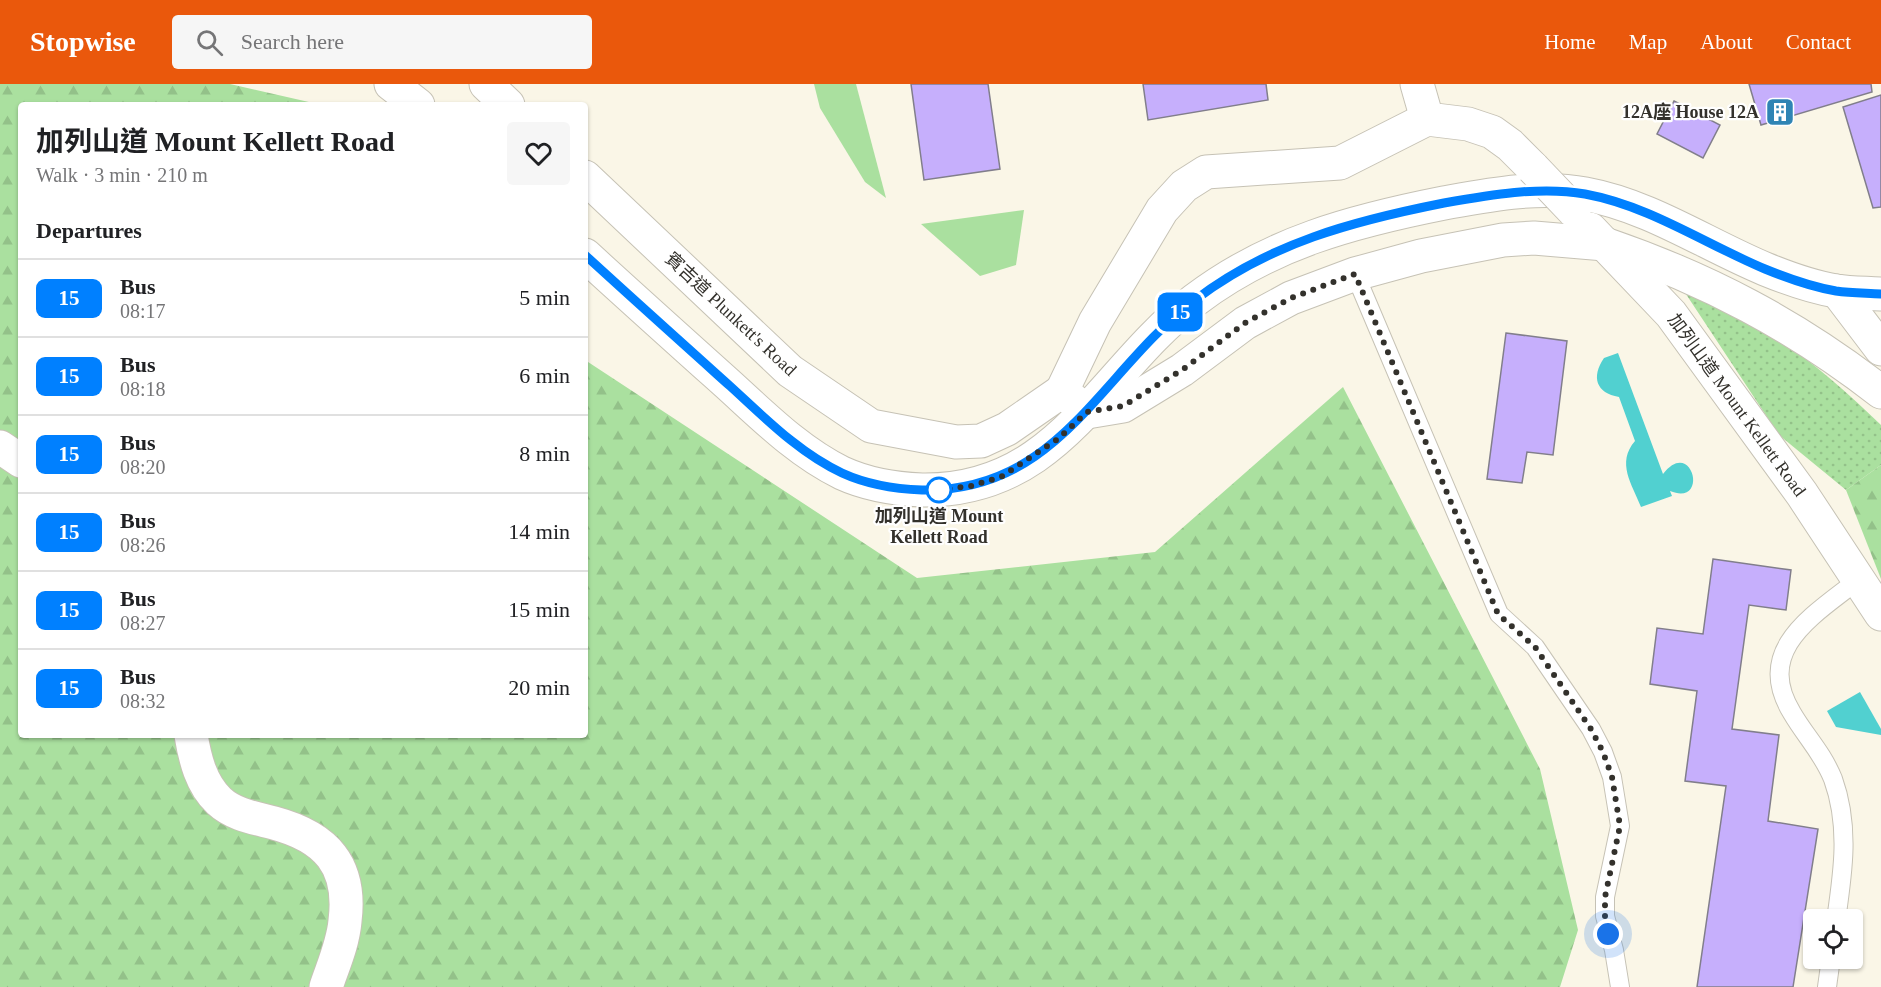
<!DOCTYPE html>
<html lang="en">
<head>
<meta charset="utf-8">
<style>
  :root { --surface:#fff; --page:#f6f6f6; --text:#202124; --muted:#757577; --line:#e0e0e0; --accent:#ea580c }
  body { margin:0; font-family:"Times New Roman","Noto Sans TC",serif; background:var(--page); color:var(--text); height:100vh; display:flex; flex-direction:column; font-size:22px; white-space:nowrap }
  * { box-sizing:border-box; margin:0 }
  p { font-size:20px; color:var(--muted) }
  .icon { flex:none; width:33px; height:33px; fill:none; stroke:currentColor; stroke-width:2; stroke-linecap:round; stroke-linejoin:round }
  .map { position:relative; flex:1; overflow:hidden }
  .sheet { position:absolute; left:18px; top:18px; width:570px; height:636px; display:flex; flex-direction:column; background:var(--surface); border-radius:6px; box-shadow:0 2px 4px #0004 }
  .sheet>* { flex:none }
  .badge { padding:0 12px; border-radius:9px; font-size:21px; line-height:39px }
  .tools { position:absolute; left:1803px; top:825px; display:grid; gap:12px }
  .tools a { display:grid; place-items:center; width:60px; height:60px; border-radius:6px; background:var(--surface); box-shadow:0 2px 4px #0004; font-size:30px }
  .you { position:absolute; width:30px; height:30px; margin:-15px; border:4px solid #fff; border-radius:50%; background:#1a73e8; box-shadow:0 0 0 9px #1a73e833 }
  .map>.badge { position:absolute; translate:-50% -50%; box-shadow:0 0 0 3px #fff }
  h2 { padding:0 18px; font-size:22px; line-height:54px }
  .round { display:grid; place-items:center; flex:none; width:63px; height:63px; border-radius:6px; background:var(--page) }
  .head { display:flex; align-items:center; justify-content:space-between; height:102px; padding:0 18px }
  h1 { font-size:28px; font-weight:700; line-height:45px }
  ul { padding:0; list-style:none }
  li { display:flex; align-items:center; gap:18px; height:78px; padding:0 18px; border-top:2px solid var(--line) }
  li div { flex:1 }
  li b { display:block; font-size:22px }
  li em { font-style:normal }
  li .badge { min-width:66px; font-weight:700; text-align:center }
  header { display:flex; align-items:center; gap:36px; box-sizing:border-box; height:84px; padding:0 30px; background:var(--accent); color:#fff }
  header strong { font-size:28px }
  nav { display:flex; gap:33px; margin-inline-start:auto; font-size:21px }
  .search { width:420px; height:54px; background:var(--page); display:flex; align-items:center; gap:15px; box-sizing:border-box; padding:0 21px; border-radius:6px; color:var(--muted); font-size:22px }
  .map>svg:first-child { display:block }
</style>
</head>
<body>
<header>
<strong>Stopwise</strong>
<div class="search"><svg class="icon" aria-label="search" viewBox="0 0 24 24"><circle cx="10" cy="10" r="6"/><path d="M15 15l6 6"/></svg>Search here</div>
<nav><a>Home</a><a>Map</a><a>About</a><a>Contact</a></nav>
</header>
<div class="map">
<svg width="1881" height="903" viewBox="0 0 1881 903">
  <defs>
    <pattern id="grass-dots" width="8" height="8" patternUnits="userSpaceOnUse" patternTransform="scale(1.5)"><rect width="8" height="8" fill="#aae09f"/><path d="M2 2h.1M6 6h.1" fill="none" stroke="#93c189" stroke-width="1.8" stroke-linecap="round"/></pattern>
    <pattern id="forest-firs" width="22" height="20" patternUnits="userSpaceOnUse" patternTransform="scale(1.5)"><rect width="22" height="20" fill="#aae09f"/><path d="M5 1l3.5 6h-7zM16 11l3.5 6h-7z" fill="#93c189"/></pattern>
  </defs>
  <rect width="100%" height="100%" fill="#faf6e7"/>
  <path fill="url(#grass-dots)" d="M1676 195C1707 213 1740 230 1771 250 1811 276 1847 308 1881 341V381L1846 406 1779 351Z"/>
  <g fill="url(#forest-firs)">
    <path d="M0 0H230L322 21H21V651H585V276L917 494 1155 468 1343 303 1540 685 1578 846 1560 903H0Z"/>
    <path d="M1881 381V495L1846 406Z"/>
  </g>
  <g fill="#aae09f">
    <path d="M814 0H856L886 114 865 98 820 24Z"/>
    <path d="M1024 126 1016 181 980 192 921 140Z"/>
  </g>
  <g fill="#51d0d0">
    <path d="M1618 269 1663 390C1692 352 1710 423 1670 407L1672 412 1641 423C1632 400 1616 379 1635 357L1619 313C1596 309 1591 293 1604 274Z"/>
    <path d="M1860 608 1881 645V651L1836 643 1827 627Z"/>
  </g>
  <g fill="#c6affc" stroke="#817e8b" stroke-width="1.5">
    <path d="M911 0H988L1000 85 924 96Z"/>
    <path d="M1143 0H1266L1268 16 1148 36Z"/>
    <path d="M1749 0H1871L1872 8 1761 41Z"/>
    <path d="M1881 11V123L1873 124 1843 23Z"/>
    <path d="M1674 17 1720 41 1703 74 1657 50Z"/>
    <path d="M1506 249 1567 257 1553 371 1527 368 1522 399 1487 395Z"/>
    <path d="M1713 475 1791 486 1786 526 1749 521 1732 645 1779 651 1768 737 1818 745 1793 903H1697L1726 702 1685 697 1697 607 1650 600 1657 544 1703 550Z"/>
  </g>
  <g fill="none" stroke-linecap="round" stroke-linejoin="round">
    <g stroke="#c6c2b5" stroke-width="20">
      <g id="lane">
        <path d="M1355 190 1499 530 1535 563 1591 645 1603 668 1612 693 1620 742 1605 813V832L1614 866 1620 903"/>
        <path d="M1836 836C1843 788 1850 742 1833 695 1822 668 1806 653 1792 629 1753 565 1814 531 1858 496"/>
        <path d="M1827 903 1831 874"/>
      </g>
    </g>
    <g stroke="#c6c2b5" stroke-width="35">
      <g id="street">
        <path d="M486 0 508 21"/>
        <path d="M1417 0 1427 35"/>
        <path d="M585 93 790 287 871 342 956 358 981 357 1007 345 1062 307"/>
        <path d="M1605 160C1707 195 1795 241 1881 308"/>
        <path d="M1837 207 1881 265"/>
        <path d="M0 363 21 377"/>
        <path d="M191 651C195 675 201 700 219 717 234 731 255 734 274 739 326 753 352 781 345 837 343 860 333 882 326 903"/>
      </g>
    </g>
    <g stroke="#c6c2b5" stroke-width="35">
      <g id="secondary">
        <path d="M391 0 418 21"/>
        <path d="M1533 84 1510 61 1492 48 1468 40 1427 35 1340 79 1206 88 1184 102 1162 126 1095 238 1062 307 1087 328 1123 322 1182 286 1245 239 1291 214 1355 190 1421 172 1503 156 1534 154 1605 160"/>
        <path d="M1590 145 1671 230 1802 410 1881 530"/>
        <path d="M585 171C633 215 681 258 730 302 764 333 799 368 842 389 866 400 895 405 922 406 1060 408 1100 288 1195 216 1270 159 1353 137 1444 119 1489 111 1540 101 1585 110 1650 122 1705 160 1765 185 1787 194 1812 203 1836 207 1851 209 1866 209 1881 210"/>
      </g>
    </g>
    <use href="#lane" stroke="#fff" stroke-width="18"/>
    <use href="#street" stroke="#fff" stroke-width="33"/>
    <use href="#secondary" stroke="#fff" stroke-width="33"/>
    <g stroke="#c6c2b5" stroke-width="35" stroke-linecap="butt">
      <path id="secondary-bridge" d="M1533 84 1574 127"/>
    </g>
    <use href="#secondary-bridge" stroke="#fff" stroke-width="33"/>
  </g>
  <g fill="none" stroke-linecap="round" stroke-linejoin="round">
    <g stroke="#fff" stroke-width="14">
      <path id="line" d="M585 171C633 215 681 258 730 302 764 333 799 369 842 389 866 400 895 405 922 406 1060 408 1100 288 1195 216 1270 159 1353 137 1444 119 1489 111 1540 102 1585 110 1650 122 1705 160 1765 185 1787 194 1812 203 1836 207 1851 209 1866 209 1881 210"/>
    </g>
    <use href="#line" stroke="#0080ff" stroke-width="9"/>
    <path stroke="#33312c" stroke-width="6" stroke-dasharray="0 10.8" d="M939 406 971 402 1001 393 1058 355 1087 328 1123 322 1182 286 1245 239 1291 214 1355 190 1498 530 1535 563 1591 645 1603 668 1612 693 1620 742 1605 813V832L1608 850"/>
  </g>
  <defs>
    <g id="building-square" transform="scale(1.5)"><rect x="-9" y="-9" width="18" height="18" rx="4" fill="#2f84b4" stroke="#fff"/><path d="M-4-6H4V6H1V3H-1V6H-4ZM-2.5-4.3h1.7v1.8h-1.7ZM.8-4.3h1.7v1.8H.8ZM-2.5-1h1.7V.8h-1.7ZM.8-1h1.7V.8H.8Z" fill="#fff"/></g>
  </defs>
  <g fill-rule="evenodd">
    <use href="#building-square" x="1780" y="28"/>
  </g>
  <circle fill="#fff" stroke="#0080ff" stroke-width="3" cx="939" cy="406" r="12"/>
  <g text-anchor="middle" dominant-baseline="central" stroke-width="4.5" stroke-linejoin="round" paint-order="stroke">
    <g font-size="18" font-weight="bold" fill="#33312c" stroke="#fff" text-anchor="end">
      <text x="1759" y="28">12A座 House 12A</text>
    </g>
    <g font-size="18" fill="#33312c" stroke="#fff">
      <text transform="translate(731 230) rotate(43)">賓吉道 Plunkett's Road</text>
      <text transform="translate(1737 321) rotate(54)">加列山道 Mount Kellett Road</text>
    </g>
    <g font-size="18" font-weight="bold" fill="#33312c" stroke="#fff">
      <text x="939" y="432">加列山道 Mount<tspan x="939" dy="21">Kellett Road</tspan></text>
    </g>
  </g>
</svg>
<div class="tools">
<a><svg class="icon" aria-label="locate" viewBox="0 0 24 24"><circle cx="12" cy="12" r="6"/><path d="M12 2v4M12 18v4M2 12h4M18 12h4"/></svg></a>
</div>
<div class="you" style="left:1608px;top:850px"></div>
<b class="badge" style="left:1180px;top:228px;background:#0080ff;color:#fff">15</b>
<section class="sheet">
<div class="head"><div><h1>加列山道 Mount Kellett Road</h1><p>Walk · 3 min · 210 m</p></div><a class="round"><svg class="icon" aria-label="heart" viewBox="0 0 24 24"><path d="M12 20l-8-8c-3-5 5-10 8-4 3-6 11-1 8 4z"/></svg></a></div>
<h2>Departures</h2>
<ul>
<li><span class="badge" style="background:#0080ff;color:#fff">15</span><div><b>Bus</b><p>08:17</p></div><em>5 min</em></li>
<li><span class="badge" style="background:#0080ff;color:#fff">15</span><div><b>Bus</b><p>08:18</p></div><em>6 min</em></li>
<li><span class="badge" style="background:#0080ff;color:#fff">15</span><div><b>Bus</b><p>08:20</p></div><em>8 min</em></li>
<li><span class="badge" style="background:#0080ff;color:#fff">15</span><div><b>Bus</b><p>08:26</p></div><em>14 min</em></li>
<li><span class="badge" style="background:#0080ff;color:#fff">15</span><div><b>Bus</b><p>08:27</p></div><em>15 min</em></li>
<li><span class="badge" style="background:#0080ff;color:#fff">15</span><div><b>Bus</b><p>08:32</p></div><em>20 min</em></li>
</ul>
</section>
</div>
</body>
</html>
